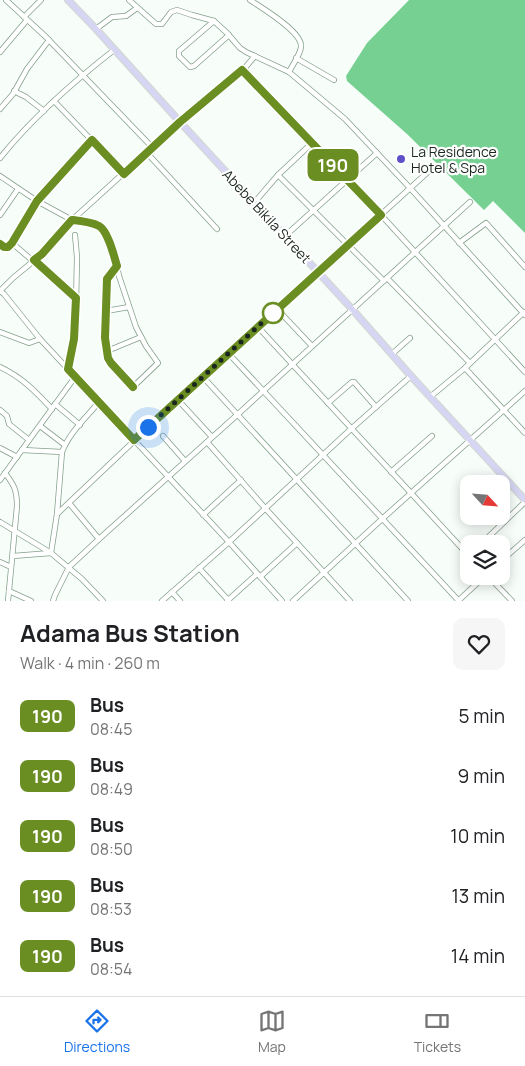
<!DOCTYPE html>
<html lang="en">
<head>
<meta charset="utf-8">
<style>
  :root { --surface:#fff; --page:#f6f6f6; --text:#202124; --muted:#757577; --line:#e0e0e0; --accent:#1a73e8 }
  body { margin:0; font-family:Manrope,sans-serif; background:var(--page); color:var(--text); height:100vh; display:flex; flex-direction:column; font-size:19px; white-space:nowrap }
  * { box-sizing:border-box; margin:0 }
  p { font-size:16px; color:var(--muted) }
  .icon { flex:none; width:28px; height:28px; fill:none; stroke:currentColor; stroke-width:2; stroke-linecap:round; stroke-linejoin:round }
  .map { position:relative; height:601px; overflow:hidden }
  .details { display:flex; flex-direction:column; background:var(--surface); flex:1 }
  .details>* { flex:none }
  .badge { padding:0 10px; border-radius:8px; font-size:18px; line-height:32px }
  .needle { width:32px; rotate:116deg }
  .controls { position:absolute; left:460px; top:475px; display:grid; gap:10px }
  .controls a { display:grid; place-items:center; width:50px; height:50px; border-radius:10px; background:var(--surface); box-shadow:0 2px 12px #0003; font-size:25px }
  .you { position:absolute; width:25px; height:25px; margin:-12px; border:4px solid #fff; border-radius:50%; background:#1a73e8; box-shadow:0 0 0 8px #1a73e833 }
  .map>.badge { position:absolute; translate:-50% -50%; box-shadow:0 0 0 2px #fff }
  .round { display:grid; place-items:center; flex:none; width:52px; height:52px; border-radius:10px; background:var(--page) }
  .head { display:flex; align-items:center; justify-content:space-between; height:85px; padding:0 20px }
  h1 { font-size:24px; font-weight:700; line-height:38px }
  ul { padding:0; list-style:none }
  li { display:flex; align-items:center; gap:15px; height:60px; padding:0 20px }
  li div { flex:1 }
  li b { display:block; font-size:19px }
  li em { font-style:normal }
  li .badge { min-width:55px; font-weight:700; text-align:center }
  .tabs { display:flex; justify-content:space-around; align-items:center; height:70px; border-top:1px solid var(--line); background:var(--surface); font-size:14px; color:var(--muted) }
  .tabs a { display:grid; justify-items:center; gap:2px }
  .tabs .active { color:var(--accent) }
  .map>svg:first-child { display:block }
</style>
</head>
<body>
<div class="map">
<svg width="525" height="601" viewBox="0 0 525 601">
  <rect width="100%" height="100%" fill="#f7fdf9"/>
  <path fill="#76d092" d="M409 0H525V233L493 201 484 210 407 134 347 81 346 76 367 43Z"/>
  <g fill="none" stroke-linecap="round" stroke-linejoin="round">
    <g stroke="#84a08b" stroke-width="6">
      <g id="minor">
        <path d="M6 0 46 37 152 147"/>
        <path d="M129 0 156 24H162L171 12 177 10 192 15 214 21 227 33 240 48 246 52 289 72 345 119 410 188 525 315"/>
        <path d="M250 0C262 8 303 32 301 47 300 55 293 64 289 72"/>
        <path d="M24 17 41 0"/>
        <path d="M214 21 179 51V56L190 67 194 66 229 35"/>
        <path d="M96 29 112 17 126 16 137 8"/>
        <path d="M0 52 27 20"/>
        <path d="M296 58 334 80"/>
        <path d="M243 70 381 215 525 372"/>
        <path d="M14 91 26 97 44 111"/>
        <path d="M54 101 124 174"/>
        <path d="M0 109 13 94 27 69 49 40"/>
        <path d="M146 152 217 229"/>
        <path d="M0 158C33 117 73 82 114 50"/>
        <path d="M278 175 384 281"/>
        <path d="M0 176 37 201 72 220 91 223 101 227 105 232 110 243 117 266 119 276 136 327 146 346 158 363 133 387 111 363 108 358 105 338 107 279 117 266"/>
        <path d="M254 203 278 175 312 143"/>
        <path d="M0 215 18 189"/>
        <path d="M285 236 377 153"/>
        <path d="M12 243 76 298"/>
        <path d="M459 243 486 223 525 267"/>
        <path d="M0 245 4 247H8L12 243 37 201 92 140"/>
        <path d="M387 278 470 363"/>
        <path d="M0 291 4 294 40 339 229 542 282 601"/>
        <path d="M0 291 13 278 42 254 72 220 180 122 243 70 255 56"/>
        <path d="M277 309 312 346"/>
        <path d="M106 311 129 307"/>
        <path d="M258 327 469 556"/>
        <path d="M0 332 29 343 40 339"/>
        <path d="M107 351 141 337"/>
        <path d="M229 354 459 601"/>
        <path d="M392 354 410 338"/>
        <path d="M0 367C23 378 35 391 52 409"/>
        <path d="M465 368 525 433"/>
        <path d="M68 369 74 339 76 305 77 257 75 235"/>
        <path d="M203 377 408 601"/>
        <path d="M430 397 465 368 524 312"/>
        <path d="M178 400 212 437"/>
        <path d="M328 403 352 382H354L376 407"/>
        <path d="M55 404 80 425"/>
        <path d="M0 410 7 416 9 424 29 440"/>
        <path d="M40 426 65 445"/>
        <path d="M163 436 185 461"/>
        <path d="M207 442 265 508 350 601"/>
        <path d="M0 448 17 457"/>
        <path d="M22 450 62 452"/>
        <path d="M391 472 432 436"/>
        <path d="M5 473C14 485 17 490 17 506L8 601"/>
        <path d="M0 480 75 377"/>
        <path d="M69 503 99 539"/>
        <path d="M57 514 62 452C69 433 86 418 99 402"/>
        <path d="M203 515 241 480"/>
        <path d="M0 522 51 553 82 579 103 601"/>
        <path d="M481 544 525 502"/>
        <path d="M13 556 51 553 57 514 189 389 429 171"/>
        <path d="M501 561 525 540"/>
        <path d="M0 562 11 567"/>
        <path d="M199 568 229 601"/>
        <path d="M488 576 512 601"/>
        <path d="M260 577 297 543"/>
        <path d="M9 591 31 601"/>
        <path d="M172 592 180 601"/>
        <path d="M53 601 55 595 69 567 99 539 237 415 470 202"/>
        <path d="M162 601 229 542 351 429 411 376"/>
        <path d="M227 601 257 574"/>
        <path d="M293 601 382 519 525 391"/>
        <path d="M458 601 485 576"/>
      </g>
    </g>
    <g stroke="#d6d8d6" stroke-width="8">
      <path id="major" d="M68 0 96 29 180 122 352 309 411 376 525 500"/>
    </g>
    <use href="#minor" stroke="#fff" stroke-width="4.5"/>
    <use href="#major" stroke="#d6d6f4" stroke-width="5.5"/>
  </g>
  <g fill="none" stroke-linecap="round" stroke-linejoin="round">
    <g stroke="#fff" stroke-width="11">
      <path id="line" d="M0 244 4 247H8L12 243 37 201 92 140 124 174 180 122 242 70 381 215 134 440 68 369 74 339 76 298 34 260 42 254 72 220C81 221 91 222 99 226 108 231 114 256 117 266L107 279 105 338 108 358 111 363 133 387"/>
    </g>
    <use href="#line" stroke="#6b8e23" stroke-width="8"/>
    <path stroke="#1b261e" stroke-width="5" stroke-dasharray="0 9" d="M148 427 277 309 273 313"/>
  </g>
  <circle fill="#5e50c8" stroke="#fff" stroke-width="2" cx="401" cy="159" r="5"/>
  <circle fill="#fff" stroke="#6b8e23" stroke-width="2.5" cx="273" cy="313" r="10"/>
  <g text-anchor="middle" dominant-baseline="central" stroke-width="4.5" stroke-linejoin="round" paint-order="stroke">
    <g font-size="14" fill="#1b261e" stroke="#fff" text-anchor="start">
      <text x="411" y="151">La Residence<tspan x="411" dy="16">Hotel &amp; Spa</tspan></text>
    </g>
    <g font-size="14" fill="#1b261e" stroke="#fff">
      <text transform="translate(267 216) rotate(47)">Abebe Bikila Street</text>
    </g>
  </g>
</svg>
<div class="controls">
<a><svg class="needle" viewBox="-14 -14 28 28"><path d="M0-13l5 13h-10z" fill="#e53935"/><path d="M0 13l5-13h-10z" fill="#757577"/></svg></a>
<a><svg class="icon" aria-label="layers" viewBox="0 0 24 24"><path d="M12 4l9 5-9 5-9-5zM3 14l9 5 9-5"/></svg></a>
</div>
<div class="you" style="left:148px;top:427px"></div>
<b class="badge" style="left:333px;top:165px;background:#6b8e23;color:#fff">190</b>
</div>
<section class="details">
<div class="head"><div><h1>Adama Bus Station</h1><p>Walk · 4 min · 260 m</p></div><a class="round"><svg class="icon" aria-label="heart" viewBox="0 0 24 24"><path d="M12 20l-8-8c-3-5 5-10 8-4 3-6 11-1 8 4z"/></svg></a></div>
<ul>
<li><span class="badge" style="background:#6b8e23;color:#fff">190</span><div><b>Bus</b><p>08:45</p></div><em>5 min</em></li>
<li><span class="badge" style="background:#6b8e23;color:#fff">190</span><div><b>Bus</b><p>08:49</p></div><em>9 min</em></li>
<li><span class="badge" style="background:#6b8e23;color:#fff">190</span><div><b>Bus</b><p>08:50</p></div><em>10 min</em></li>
<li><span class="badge" style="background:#6b8e23;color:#fff">190</span><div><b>Bus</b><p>08:53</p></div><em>13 min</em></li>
<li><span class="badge" style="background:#6b8e23;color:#fff">190</span><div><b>Bus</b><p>08:54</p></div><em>14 min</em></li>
</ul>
</section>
<nav class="tabs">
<a class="active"><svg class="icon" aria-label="directions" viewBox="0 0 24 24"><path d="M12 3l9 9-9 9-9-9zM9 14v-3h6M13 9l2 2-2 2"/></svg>Directions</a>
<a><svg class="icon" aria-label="map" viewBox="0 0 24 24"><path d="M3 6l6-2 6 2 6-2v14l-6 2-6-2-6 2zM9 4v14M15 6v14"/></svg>Map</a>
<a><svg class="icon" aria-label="tickets" viewBox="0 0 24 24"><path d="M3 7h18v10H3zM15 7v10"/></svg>Tickets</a>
</nav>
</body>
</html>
